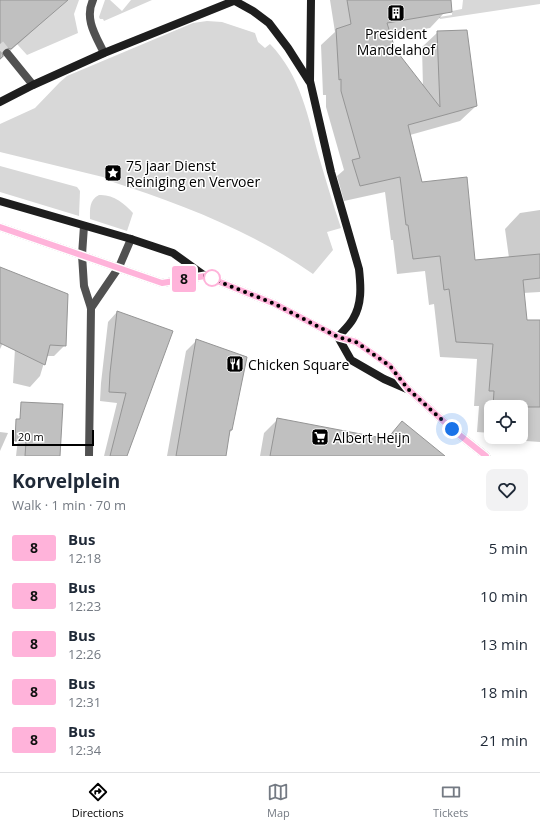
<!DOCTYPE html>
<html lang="en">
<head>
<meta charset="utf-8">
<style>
  :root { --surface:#fff; --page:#f2f2f3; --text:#1f2937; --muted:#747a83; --line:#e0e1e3; --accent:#000 }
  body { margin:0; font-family:"Open Sans",sans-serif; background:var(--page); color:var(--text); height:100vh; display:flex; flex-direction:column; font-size:15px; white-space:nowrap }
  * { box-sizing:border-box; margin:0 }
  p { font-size:13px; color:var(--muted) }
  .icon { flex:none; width:22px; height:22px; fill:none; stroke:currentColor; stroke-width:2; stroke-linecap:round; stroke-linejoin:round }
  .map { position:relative; height:456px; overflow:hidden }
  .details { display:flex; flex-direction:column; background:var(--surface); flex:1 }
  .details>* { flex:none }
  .badge { padding:0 8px; border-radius:3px; font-size:14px; line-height:26px }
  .controls { position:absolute; left:484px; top:400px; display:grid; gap:8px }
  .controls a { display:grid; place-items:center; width:44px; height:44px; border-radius:8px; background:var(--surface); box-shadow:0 2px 10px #0003; font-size:20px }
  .scale { position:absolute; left:12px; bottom:10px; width:82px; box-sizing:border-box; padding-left:4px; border:2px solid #000; border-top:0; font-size:11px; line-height:14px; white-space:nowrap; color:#000; -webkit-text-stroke:3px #fff; paint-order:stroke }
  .you { position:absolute; width:20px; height:20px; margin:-10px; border:3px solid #fff; border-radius:50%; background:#1a73e8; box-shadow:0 0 0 6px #1a73e833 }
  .map>.badge { position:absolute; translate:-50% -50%; box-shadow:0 0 0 2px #fff }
  .round { display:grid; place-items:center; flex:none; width:42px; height:42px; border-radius:8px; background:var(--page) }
  .headline { display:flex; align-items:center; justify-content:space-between; height:68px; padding:0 12px }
  h1 { font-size:19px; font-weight:700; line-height:30px }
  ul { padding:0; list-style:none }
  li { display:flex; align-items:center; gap:12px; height:48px; padding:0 12px }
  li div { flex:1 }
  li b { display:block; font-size:15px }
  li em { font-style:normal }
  li .badge { min-width:44px; font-weight:700; text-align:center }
  .dock { display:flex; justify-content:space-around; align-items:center; height:56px; border-top:1px solid var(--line); background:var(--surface); font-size:11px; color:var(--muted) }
  .dock a { display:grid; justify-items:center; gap:2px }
  .dock .active { color:var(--accent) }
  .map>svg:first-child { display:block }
</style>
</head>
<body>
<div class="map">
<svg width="540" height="456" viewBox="0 0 540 456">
  <rect width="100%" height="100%" fill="#fff"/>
  <g fill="#d8d8d8">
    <path d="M68 0H79L74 14 78 33 27 55 17 44Z"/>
    <path d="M105 0H110L122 11 131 0H152L104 21 103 19H100L99 17Z"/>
    <path d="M463 0H540V4L440 19 439 17 452 15V11L462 9Z"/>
    <path d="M207 21 222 22 255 33 258 42 265 48 270 44C301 76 308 117 319 157 326 181 333 204 341 228L327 232 333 250 313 274C252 231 181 204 110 181L107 178 0 152V124L35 108 60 82 67 76 193 23Z"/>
    <path d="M0 166 77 187 80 191 79 216 0 192Z"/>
    <path d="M99 195C113 194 124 203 133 213L127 231 90 219C90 209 89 200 99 195Z"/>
  </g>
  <g fill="#0003">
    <path d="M0 0H67L0 60Z"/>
    <path d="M330 0H443L445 12 430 28 389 35 394 50 423 88 422 47 438 32 476 106 460 121 410 135 422 183 474 261 509 258 505 229 520 213 540 210V292L523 293 526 321H540V442L512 440V437H521V407H491V433L477 432 479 406H474L477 359 440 357 434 304 429 305 425 271 397 274 393 240H391L385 192 344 201 337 176 344 170 326 107V95H323L321 45 335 32Z"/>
    <path d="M0 268 65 345 54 356H46L40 376 30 387 13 383 17 314 0 349Z"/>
    <path d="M117 312 171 331 126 456H104L117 403 100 401 101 383 108 322Z"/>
    <path d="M197 340 232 430 230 432 225 456H167L186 351Z"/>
    <path d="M21 413 59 456H16Z"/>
    <path d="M278 419 385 440 402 423 440 456H260L264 433Z"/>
    <path d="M0 432 8 433 0 451Z"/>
  </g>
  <g fill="#c0c0c0" stroke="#959595">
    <path d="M0 0H68L11 49 7 48 3 49 2 53 3 56 0 59Z"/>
    <path d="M347 0H451L452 12 387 23 395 49 440 107 437 31 467 30 477 106 408 125 422 182 467 177 475 260 540 254V278L523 280 527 320H540V407H493L494 391H489L493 344 456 342 449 289 444 290 440 256 413 259 408 225H406L400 177 360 186 352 160 360 158 341 91V79L339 80 336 29 351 24Z"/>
    <path d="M0 267 68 294 66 346 50 345 45 365 0 343Z"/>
    <path d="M117 311 173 331 127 456H110L126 393 109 392 110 373Z"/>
    <path d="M196 339 247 357 232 430H230L226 456H176Z"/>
    <path d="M21 402 63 404 60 456H25L26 442 15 441 16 419H20Z"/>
    <path d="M277 418 387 439 402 421 445 456H270Z"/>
  </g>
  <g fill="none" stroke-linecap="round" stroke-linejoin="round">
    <path stroke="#d9d9d9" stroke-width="8" stroke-dasharray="8 4" stroke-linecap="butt" d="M0 44 7 53"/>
    <g stroke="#515151" stroke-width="8">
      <path d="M93 0C84 19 96 36 104 53"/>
      <path d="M7 53 33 85"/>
      <path d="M84 226 82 255 84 286 91 308 89 456"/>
      <path d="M91 308 119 267 131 239"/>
    </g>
    <g stroke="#1e1e1e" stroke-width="8">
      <path d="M311 0 310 81 331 172 359 269C361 287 362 304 353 319 349 326 343 331 338 337"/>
      <path d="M235 1 253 11 269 23 288 48 309 81"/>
      <path d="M0 102 33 85 104 53 236 0"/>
      <path d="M0 201 131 239 173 253 205 276 275 304 338 337 356 342 390 366 408 389 452 429 486 456"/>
      <path d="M0 227 162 283 205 276"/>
      <path d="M338 337 351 360 384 379 407 389"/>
    </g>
  </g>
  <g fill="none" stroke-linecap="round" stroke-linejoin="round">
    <g stroke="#fff" stroke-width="9">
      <path id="line" d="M0 227 162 283 205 276 275 304 338 337 356 342 390 366 408 389 452 429 486 456"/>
    </g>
    <use href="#line" stroke="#ffb3da" stroke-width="6"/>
    <path stroke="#000" stroke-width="4" stroke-dasharray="0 7.2" d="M212 278 205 276 275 304 338 337 356 342 390 366 408 389 452 429"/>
  </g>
  <defs>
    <g id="building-square" transform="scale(0.9)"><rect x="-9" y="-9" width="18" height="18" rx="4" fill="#000" stroke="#fff"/><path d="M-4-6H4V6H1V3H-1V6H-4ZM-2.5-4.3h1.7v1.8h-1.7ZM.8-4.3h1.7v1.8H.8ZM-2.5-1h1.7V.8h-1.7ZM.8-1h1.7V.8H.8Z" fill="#fff"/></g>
    <g id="sight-square" transform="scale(0.9)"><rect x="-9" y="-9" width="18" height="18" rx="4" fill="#000" stroke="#fff"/><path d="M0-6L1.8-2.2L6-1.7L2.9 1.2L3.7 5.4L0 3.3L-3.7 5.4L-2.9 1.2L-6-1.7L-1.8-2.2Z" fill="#fff"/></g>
    <g id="restaurant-square" transform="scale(0.9)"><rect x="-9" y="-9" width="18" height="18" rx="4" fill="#000" stroke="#fff"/><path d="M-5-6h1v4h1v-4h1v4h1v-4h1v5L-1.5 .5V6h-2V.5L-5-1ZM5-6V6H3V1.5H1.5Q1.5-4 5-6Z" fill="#fff"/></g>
    <g id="supermarket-square" transform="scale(0.9)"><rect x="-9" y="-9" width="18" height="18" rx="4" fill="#000" stroke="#fff"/><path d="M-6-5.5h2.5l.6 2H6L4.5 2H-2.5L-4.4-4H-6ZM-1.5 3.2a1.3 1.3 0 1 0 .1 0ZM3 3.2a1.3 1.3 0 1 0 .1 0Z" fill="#fff"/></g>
  </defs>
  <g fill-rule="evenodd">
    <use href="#building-square" x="396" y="13"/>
    <use href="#sight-square" x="113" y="173"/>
    <use href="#restaurant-square" x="235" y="364"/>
    <use href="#supermarket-square" x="320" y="437"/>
  </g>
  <circle fill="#fff" stroke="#ffb3da" stroke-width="2" cx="212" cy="278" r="8"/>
  <g text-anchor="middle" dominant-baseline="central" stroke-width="3" stroke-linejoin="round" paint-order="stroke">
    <g font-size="14" fill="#000" stroke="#fff" text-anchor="start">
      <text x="396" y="33" text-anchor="middle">President<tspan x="396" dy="16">Mandelahof</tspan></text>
      <text x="126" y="165">75 jaar Dienst<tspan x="126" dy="16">Reiniging en Vervoer</tspan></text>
      <text x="248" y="364">Chicken Square</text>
      <text x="333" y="437">Albert Heijn</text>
    </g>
  </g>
</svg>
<div class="controls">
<a><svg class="icon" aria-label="locate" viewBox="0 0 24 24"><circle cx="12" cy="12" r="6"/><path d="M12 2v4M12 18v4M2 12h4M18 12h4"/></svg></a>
</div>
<div class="scale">20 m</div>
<div class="you" style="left:452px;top:429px"></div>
<b class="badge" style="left:184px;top:279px;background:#ffb3da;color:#111">8</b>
</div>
<section class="details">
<div class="headline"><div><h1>Korvelplein</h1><p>Walk · 1 min · 70 m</p></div><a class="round"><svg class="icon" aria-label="heart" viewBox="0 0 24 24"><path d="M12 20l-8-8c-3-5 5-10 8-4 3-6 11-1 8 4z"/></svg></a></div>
<ul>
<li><span class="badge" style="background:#ffb3da;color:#111">8</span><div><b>Bus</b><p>12:18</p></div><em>5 min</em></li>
<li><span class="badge" style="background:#ffb3da;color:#111">8</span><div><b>Bus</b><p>12:23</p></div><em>10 min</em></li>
<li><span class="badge" style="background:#ffb3da;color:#111">8</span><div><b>Bus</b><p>12:26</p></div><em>13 min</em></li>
<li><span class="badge" style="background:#ffb3da;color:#111">8</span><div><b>Bus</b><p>12:31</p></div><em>18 min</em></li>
<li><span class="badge" style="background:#ffb3da;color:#111">8</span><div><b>Bus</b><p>12:34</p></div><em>21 min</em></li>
</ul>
</section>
<nav class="dock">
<a class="active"><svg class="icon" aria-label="directions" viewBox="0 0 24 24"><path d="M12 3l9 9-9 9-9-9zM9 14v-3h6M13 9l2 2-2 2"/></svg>Directions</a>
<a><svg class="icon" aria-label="map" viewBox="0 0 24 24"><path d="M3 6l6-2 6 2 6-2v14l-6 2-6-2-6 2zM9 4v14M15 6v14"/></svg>Map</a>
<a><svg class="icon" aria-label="tickets" viewBox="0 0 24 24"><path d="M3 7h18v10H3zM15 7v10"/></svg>Tickets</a>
</nav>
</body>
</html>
